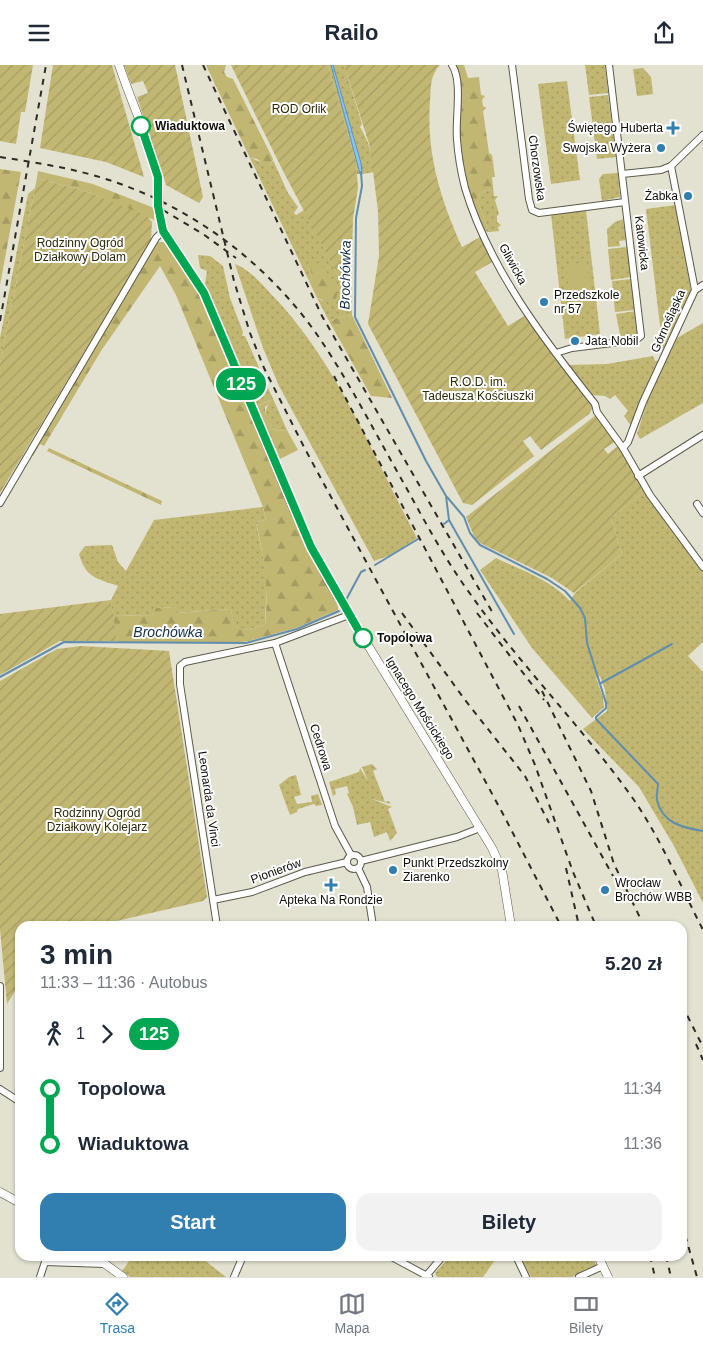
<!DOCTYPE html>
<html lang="pl">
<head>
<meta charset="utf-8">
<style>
  :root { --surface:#fff; --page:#f2f2f3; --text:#1f2937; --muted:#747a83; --line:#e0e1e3; --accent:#317fb1 }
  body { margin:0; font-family:Helvetica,sans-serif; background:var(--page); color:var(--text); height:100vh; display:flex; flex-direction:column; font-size:19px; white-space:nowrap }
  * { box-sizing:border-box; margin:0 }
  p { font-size:16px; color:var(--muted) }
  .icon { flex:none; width:28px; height:28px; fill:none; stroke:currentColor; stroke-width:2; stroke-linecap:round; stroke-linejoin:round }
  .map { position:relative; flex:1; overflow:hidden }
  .side { position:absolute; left:15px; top:856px; width:672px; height:340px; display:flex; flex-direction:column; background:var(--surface); border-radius:15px; box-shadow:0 1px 4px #0004 }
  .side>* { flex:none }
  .badge { padding:0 10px; border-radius:16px; font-size:18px; line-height:32px }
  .map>.badge { position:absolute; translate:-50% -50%; box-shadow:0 0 0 2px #fff }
  .legs { display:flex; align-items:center; gap:8px; height:55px; padding:0 25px; font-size:16px }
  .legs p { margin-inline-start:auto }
  .headline { display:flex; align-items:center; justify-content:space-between; height:85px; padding:0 25px }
  h1 { font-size:28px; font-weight:800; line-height:38px }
  .button { display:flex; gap:10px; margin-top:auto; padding:10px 25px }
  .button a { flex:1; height:58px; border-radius:15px; background:var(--accent); color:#fff; font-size:20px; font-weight:800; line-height:58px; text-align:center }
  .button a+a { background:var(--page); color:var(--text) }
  ul { padding:0 25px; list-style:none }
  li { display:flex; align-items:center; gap:18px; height:55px; font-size:19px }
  li i { display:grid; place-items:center; width:8px; height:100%; margin:0 6px; background:currentColor }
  li i::after { content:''; width:12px; height:12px; margin:-6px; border:4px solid; border-radius:50%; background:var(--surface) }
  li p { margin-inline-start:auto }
  li:first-child i { background:linear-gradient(#0000 50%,currentColor 0) }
  li:last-child i { background:linear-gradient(currentColor 50%,#0000 0) }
  header { display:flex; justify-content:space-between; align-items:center; height:65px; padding:0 25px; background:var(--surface); font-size:22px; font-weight:800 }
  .menu { display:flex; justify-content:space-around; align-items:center; height:70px; border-top:1px solid var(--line); background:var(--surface); font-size:14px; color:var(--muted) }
  .menu a { display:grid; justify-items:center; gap:2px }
  .menu .on { color:var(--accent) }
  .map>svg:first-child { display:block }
</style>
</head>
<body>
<header><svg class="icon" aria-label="menu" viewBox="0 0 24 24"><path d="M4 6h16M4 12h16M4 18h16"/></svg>Railo<svg class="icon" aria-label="share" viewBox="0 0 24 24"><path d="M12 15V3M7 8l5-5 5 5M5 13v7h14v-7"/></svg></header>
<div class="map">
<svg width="703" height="1212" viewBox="0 0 703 1212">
  <defs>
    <pattern id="grass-dots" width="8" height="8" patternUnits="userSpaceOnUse" patternTransform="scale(1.25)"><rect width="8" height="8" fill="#c1b773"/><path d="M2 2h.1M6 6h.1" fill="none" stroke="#a59c62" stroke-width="1.8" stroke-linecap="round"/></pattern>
    <pattern id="forest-firs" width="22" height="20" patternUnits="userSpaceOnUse" patternTransform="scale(1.25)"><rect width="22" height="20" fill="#c1b773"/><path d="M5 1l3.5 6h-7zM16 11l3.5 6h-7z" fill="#a59c62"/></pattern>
    <pattern id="garden-furrows" width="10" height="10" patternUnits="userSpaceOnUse" patternTransform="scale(1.25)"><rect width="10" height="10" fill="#c1b773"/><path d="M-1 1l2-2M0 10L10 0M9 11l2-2" fill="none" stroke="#a59c62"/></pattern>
    <pattern id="water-ripples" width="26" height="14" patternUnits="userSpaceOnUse" patternTransform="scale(1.25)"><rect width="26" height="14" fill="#85c6f6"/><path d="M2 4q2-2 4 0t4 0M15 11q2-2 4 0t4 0" fill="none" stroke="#72a9d1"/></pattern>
  </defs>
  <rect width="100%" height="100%" fill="#e3e1d0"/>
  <g fill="url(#grass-dots)">
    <path d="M328 0H331L360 109H357L356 96Z"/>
    <path d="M333 0H344L362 59 360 62C369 77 372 88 375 107L362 109 361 98Z"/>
    <path d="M585 0H605L608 28 589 30Z"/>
    <path d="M643 3 651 12 653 29 637 31 633 4Z"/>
    <path d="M567 16 580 115 551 119 538 19Z"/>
    <path d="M608 30 612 60 593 62 589 32Z"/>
    <path d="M612 62 616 92 597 94 593 64Z"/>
    <path d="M250 93 270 100 273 95 288 128 298 142 294 148 296 150 304 145 348 230H351L352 250 340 252 329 256 317 233 323 236 308 201 312 213 309 216Z"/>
    <path d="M618 108 620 132 602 136 599 114 603 109Z"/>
    <path d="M493 122 494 131H498L495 135 499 149 497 151V157L501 160 498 162 499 166 489 167 477 134 480 129Z"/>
    <path d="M35 123 0 299V273L28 129Z"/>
    <path d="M676 140 691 226 663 285 646 144Z"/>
    <path d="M586 145 600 269 565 274 551 149Z"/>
    <path d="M623 154 626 175 619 176 620 181 608 182 607 164 615 157Z"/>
    <path d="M627 182 631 212 611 215 608 184Z"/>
    <path d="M198 190 210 191 223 201 230 233 243 267 242 271H245L287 365 276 366C265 356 262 347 271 335L257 341 205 218 207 206 200 203Z"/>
    <path d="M235 199C250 205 259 216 270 228 337 296 372 390 417 473L391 490 374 496 279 321 263 283Z"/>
    <path d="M632 214 635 245 615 247 612 216Z"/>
    <path d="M636 246 638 272 621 275 616 249Z"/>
    <path d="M703 258V338L640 374 637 369 649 331 677 273Z"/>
    <path d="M653 291 655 296 661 295 631 361 624 351 628 346 615 330 610 334 605 331 592 330 568 300 607 299Z"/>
    <path d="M645 426 703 506V577L688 591 703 607V838L674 781 639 722 583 664 607 646 605 625 600 611 596 613 603 632 604 642 592 653 532 583 480 505 496 493C521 505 551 515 570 536L575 528 622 489 611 453Z"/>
    <path d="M263 442 266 455 256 457 267 512 265 560 246 565 234 561 231 544 175 548 174 542 156 543 152 550 113 551 111 535 118 521C96 513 86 513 79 489L85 481 112 480 118 497 126 506 154 455Z"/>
    <path d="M372 699 377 704 373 706 385 737 389 736 391 739 372 734 392 742 388 744 397 768 390 776 387 767 374 772 370 757 357 760 353 742 347 729 349 728 347 721 335 724 336 729 333 731 329 717 359 707 360 703 368 716 362 702Z"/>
    <path d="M296 710 301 730 294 732 297 739 312 737 311 731 318 729 322 740 316 741 314 739 298 744 297 747 290 750 279 720 289 712Z"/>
    <path d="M133 1191H199L226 1212H130L122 1206Z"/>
    <path d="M450 1191H498L483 1212H437L435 1208Z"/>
    <path d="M520 1191H592L596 1200 572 1212H531Z"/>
  </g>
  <g fill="url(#forest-firs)">
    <path d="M206 0H226L224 7 227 12 233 14 273 94 270 100 266 101 257 94 250 93Z"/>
    <path d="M454 0H464L468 13 479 12 481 30 485 31 482 35 483 41 486 43 483 46 489 88 492 90 495 112H492L493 122 480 129 477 134 489 167 485 166 465 116 459 80 460 11Z"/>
    <path d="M0 104 21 107 0 220Z"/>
    <path d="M38 106 93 119 154 143V155L91 128 37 113Z"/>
    <path d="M158 177H165L169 181 198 227 307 484 338 541V545L296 563 249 576 234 578 117 577 113 551 152 550 156 543 174 542 176 548 231 544 234 561 246 565 265 560C269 523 264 492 256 457L266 455 263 442 176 230 160 201 101 286 44 381 40 379 33 391 31 390Z"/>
    <path d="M308 197C323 197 325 203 331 215 334 223 339 225 336 234L328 237 317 233 309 216 312 213Z"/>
    <path d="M352 250 392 333 371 331 329 256 340 252Z"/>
    <path d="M272 335 265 342C265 352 269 360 276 366L287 365 298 385 280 394 257 341Z"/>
    <path d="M49 383 162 436 161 440 47 386Z"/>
  </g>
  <g fill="url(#garden-furrows)">
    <path d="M0 0H33L25 47H21L16 79 0 76Z"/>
    <path d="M53 0H112L144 112 106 97 40 83Z"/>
    <path d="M124 0H175L203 132 199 138 166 120 137 32 148 28 143 16 131 19Z"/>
    <path d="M231 0H328L356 96 358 123 353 153 351 230H348L282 104Z"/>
    <path d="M344 0H440C430 10 431 22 430 36 426 89 441 135 462 182L482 171 494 196 475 207 508 261 526 250 543 276 593 342 589 349 541 385 530 371 523 376 534 391 472 440 463 438 368 259 379 191 378 146 370 82Z"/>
    <path d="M37 113 91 128 147 151 152 157 151 176 0 428V299Z"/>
    <path d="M596 350 615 377 604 384 608 389 618 381 645 426 611 453 622 489 574 528 552 513 480 478 474 471 466 452Z"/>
    <path d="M111 535 117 576H60L0 610V549Z"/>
    <path d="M81 581 169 586 207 832 203 836 95 861H20V918L7 939 0 864V616L57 584Z"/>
  </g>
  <path fill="#c1b773" d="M587 197 593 242 571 244 566 200Z"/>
  <path fill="url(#water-ripples)" stroke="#618eae" d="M331 0H333L361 98 362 109H360Z"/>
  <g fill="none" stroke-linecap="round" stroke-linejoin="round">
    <g stroke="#618eae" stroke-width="2">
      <path d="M361 107 362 121 356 153 355 252 426 396 446 431 449 455 444 459"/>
      <path d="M447 432 464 452 470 468 480 480 547 514 565 526 580 543 585 553 587 578 606 638V643L596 652V654L658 719C658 724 656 729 657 735 662 758 683 763 703 766"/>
      <path d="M449 455 514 569"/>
      <path d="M375 500 418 474"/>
      <path d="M346 535 361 507 365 505"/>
      <path d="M0 612 64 577 246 578 297 564 339 546"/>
      <path d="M601 618 672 579"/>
    </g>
    <g stroke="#5c5a4b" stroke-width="8">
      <g id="minor">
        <path d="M452 0C463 16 455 54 457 74 458 90 461 107 465 123 489 203 544 275 595 339L597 347 623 383 650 430 703 502"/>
        <path d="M512 0 529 134 532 145 539 148 625 137"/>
        <path d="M622 109 661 105 671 101 703 70"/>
        <path d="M695 225 703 220"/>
        <path d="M556 288 572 283 636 275 641 271 609 0"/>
        <path d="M623 383 628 377 643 337 695 225 671 101"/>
        <path d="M638 411 703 370"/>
        <path d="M0 438 156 173 163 166"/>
        <path d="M697 439 703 448"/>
        <path d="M275 578 335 761 351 790"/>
        <circle cx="354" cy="797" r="7"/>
        <path d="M361 796 457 772 480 763"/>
        <path d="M358 803 367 822 373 861"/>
        <path d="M213 835 252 827 305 807 347 797"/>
        <path d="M217 861 180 619V601L185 597 275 578 349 550"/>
        <path d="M0 921V1003"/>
        <path d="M0 1024 20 1037"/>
        <path d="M44 1191 45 1197 105 1199"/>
        <path d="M390 1191 429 1212"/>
        <path d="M516 1191 526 1212"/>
        <path d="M40 1212 45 1197"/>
        <path d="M234 1212 243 1191"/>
        <path d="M425 1212 443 1191"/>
        <path d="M579 1212 603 1201"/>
      </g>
    </g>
    <g stroke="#5c5a4b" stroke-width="9">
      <g id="tertiary">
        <path d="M119 0C131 36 148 72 157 109 161 128 156 148 163 166L204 228 294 445 328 515 492 783 502 805 511 861"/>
        <path d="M0 1127 20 1138"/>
        <path d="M94 1191 123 1212"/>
        <path d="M598 1191 608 1212"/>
      </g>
    </g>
    <use href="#minor" stroke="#fff" stroke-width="6"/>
    <use href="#tertiary" stroke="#fff" stroke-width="8"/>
    <g stroke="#2d2c24" stroke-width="2" stroke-dasharray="6 6" stroke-linecap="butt">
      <path d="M182 0 234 216 250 268 264 303 305 384 503 749 561 861"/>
      <path d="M203 0 322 251 494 550"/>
      <path d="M0 92C32 97 65 102 96 111 186 137 265 195 318 271 348 315 372 362 398 408 421 449 443 492 471 530 521 601 584 664 634 735 662 776 681 822 703 865"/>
      <path d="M163 145 203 169 236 193"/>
      <path d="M0 256 46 0"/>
      <path d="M334 311 518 660 535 700 573 807 596 861"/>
      <path d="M402 548 465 635 525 711 549 758"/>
      <path d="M477 548 544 635"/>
      <path d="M542 626 591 726 614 799 644 861"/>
      <path d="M519 641 613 811"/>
      <path d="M566 803 579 861"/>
      <path d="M682 940 703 982"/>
      <path d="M696 979 703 995"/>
      <path d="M682 1159 697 1212"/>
      <path d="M650 1191 655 1212"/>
      <path d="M666 1191 671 1212"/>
    </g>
  </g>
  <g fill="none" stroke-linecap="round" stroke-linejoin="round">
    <g stroke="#fff" stroke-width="11">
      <path id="line-1" d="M141 61 158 112V141L163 166 204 228 311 482 363 573"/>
    </g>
    <use href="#line-1" stroke="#00a651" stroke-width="8"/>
  </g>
  <g fill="#fff" stroke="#00a651" stroke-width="2.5">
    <circle cx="141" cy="61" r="9"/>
    <circle cx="363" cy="573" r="9"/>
  </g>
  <g fill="#317fb1" stroke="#fff" stroke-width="2">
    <path d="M670.5 55.5h5v5h5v5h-5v5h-5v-5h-5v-5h5z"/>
    <circle cx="661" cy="83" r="5"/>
    <circle cx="688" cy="131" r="5"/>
    <circle cx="544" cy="237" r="5"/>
    <circle cx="575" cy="276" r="5"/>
    <circle cx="393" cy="805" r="5"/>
    <path d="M328.5 812.5h5v5h5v5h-5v5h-5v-5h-5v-5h5z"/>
    <circle cx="605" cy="825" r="5"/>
  </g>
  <g text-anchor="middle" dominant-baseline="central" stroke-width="4" stroke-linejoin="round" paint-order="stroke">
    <g font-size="12" fill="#2f2a09" stroke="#fff">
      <text x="299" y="44">ROD Orlik</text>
      <text x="80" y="178">Rodzinny Ogród<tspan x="80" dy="14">Działkowy Dolam</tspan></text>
      <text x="478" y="317">R.O.D. im.<tspan x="478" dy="14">Tadeusza Kościuszki</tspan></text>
      <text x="97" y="748">Rodzinny Ogród<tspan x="97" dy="14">Działkowy Kolejarz</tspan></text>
    </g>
    <g font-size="12" font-weight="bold" fill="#0e0d07" stroke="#fff" text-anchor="start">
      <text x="155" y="61">Wiaduktowa</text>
      <text x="377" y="573">Topolowa</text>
    </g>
    <g font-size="12" fill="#0e0d07" stroke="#fff" text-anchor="start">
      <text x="663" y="63" text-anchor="end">Świętego Huberta</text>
      <text x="651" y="83" text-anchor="end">Swojska Wyżera</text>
      <text x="678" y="131" text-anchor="end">Żabka</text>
      <text x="554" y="230">Przedszkole<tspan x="554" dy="14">nr 57</tspan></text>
      <text x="585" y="276">Jata Nobil</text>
      <text x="403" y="798">Punkt Przedszkolny<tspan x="403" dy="14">Ziarenko</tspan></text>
      <text x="615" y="818">Wrocław<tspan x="615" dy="14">Brochów WBB</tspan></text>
      <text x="331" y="835" text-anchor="middle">Apteka Na Rondzie</text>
    </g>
    <g font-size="12" fill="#0e0d07" stroke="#fff">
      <text transform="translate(537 103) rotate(82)">Chorzowska</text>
      <text transform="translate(642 178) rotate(83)">Katowicka</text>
      <text transform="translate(513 199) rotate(61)">Gliwicka</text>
      <text transform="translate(668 256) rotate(-66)">Górnośląska</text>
      <text transform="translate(420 643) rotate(58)">Ignacego Mościckiego</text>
      <text transform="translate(321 682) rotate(72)">Cedrowa</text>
      <text transform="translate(209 734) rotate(82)">Leonarda da Vinci</text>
      <text transform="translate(276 806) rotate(-20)">Pionierów</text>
    </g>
    <g font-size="14" font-style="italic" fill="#143145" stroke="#fff">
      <text transform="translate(345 210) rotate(-89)">Brochówka</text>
      <text x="168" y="567">Brochówka</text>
    </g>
  </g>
</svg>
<b class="badge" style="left:241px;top:319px;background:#00a651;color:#fff">125</b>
<section class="side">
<div class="headline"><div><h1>3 min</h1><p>11:33 – 11:36 · Autobus</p></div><b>5.20 zł</b></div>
<div class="legs"><svg class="icon" aria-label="walk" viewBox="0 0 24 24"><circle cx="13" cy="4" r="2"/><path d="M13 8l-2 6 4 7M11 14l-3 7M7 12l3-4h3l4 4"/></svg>1<svg class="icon" aria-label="forward" viewBox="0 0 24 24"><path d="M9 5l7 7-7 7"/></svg><b class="badge" style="background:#00a651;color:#fff">125</b></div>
<ul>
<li><i style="color:#00a651"></i><b>Topolowa</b><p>11:34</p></li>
<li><i style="color:#00a651"></i><b>Wiaduktowa</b><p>11:36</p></li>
</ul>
<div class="button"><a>Start</a><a>Bilety</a></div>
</section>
</div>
<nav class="menu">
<a class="on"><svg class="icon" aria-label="directions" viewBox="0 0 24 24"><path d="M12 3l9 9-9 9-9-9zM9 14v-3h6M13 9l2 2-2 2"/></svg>Trasa</a>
<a><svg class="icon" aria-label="map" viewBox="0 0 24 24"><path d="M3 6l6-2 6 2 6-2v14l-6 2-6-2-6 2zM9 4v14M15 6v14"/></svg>Mapa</a>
<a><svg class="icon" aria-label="tickets" viewBox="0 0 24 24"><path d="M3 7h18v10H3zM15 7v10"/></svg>Bilety</a>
</nav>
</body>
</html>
